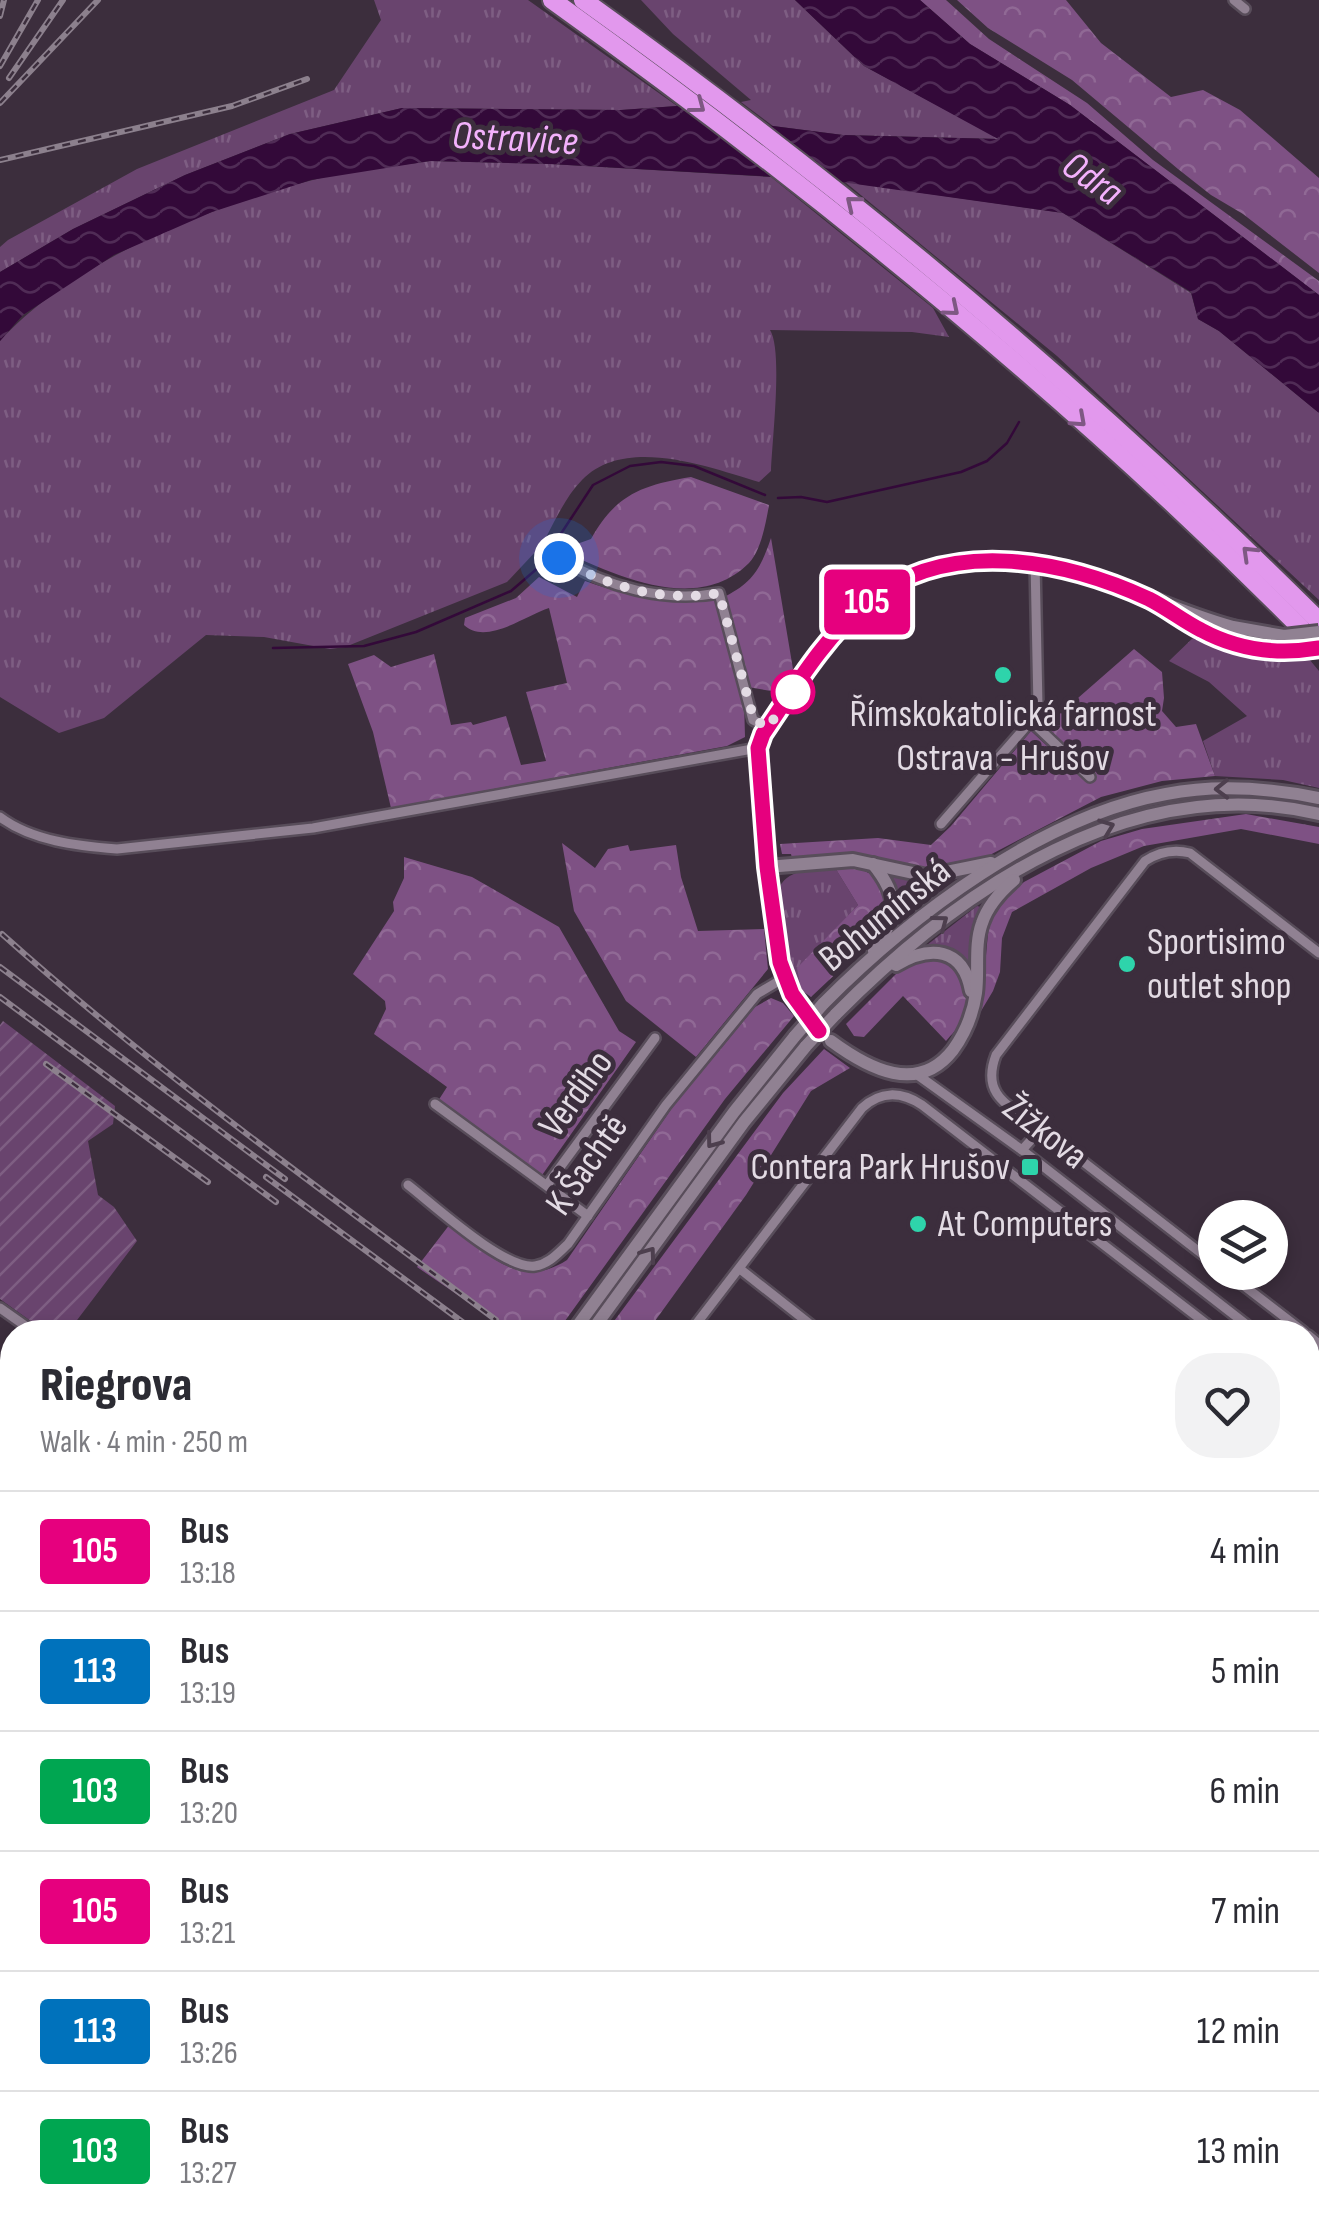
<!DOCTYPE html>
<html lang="en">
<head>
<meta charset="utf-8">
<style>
  :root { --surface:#fff; --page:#f2f2f3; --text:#2b2b33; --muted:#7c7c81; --line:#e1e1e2 }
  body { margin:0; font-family:"Sofia Sans Condensed",sans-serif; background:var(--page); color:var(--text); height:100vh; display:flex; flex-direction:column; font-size:38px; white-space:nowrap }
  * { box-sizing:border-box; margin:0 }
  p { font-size:32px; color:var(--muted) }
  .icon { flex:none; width:55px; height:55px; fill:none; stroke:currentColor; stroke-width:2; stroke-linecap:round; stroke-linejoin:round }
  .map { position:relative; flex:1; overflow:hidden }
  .panel { position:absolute; left:0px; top:1320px; width:1320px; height:912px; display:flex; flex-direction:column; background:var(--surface); border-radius:40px 40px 0 0; box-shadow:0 5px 15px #0003 }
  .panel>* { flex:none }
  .badge { padding:0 20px; border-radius:8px; font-size:35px; line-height:65px }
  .controls { position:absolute; left:1198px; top:1200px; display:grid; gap:20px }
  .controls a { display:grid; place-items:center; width:90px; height:90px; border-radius:50%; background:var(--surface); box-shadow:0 5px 15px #0003; font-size:50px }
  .you { position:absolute; width:50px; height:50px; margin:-25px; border:8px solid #fff; border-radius:50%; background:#1a73e8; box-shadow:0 0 0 15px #1a73e833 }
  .map>.badge { position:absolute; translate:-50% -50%; box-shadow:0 0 0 5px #fff }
  .round { display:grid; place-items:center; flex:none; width:105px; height:105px; border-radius:40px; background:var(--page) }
  .headline { display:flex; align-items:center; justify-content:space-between; height:170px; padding:0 40px }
  h1 { font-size:48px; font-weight:800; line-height:75px }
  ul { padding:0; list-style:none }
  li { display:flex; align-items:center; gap:30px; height:120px; padding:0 40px; border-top:2px solid var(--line) }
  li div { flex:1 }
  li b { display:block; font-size:38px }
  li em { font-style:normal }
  li .badge { min-width:110px; font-weight:700; text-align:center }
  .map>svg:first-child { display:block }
</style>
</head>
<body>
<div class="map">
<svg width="1319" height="2232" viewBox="0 0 1319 2232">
  <defs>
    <pattern id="grass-tufts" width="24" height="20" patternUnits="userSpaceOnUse" patternTransform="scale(2.5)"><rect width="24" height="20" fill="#69446e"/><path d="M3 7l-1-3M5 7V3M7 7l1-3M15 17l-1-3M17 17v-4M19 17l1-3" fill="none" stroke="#7e5e83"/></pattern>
    <pattern id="forest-crowns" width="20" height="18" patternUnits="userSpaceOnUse" patternTransform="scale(2.5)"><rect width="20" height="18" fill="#7e5184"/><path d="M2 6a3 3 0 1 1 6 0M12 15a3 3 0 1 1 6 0" fill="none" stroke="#906995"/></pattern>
    <pattern id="garden-furrows" width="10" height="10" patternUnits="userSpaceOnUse" patternTransform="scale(2.5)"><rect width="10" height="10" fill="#69446e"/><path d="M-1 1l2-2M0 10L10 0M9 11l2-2" fill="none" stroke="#7e5e83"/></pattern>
    <pattern id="water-waves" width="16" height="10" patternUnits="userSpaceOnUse" patternTransform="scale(2.5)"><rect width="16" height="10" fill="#330939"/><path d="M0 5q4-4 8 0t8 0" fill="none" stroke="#502c56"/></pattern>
  </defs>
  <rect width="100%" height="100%" fill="#3c2e3d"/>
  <g fill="url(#grass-tufts)">
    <path d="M374 0H528L677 106 621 110 402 108 290 134 185 175 73 229 0 272V247L8 240 137 169 334 90 381 20Z"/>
    <path d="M641 0H795L864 66 1000 139 843 135 773 126 741 102 751 100 673 34Z"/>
    <path d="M430 161 550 164 771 177 933 308 949 337 912 332 770 330C783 350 772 441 771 471L759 482C709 467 625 435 582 480 566 496 556 519 545 539L560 550 552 560 538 549 507 582 345 647 330 649 264 637 206 635 104 718 59 733 0 697V341C71 262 208 207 309 181 348 170 391 167 430 161Z"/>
    <path d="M845 182 1063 213 1191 293 1198 319 1219 331 1319 413V600L1057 356Z"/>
    <path d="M1196 635C1233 653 1267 663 1309 659L1319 671V788L1283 780 1215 776 1203 741 1247 716 1209 682 1169 661Z"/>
    <path d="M834 866 858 905 798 968 801 990C789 969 765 904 782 883 794 868 817 869 834 866Z"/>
    <path d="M883 870 926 880 952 881 900 921 896 920 897 892Z"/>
    <path d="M977 906 981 907 973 932 971 970C959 954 948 946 927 945Z"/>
  </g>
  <g fill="url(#forest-crowns)">
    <path d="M920 0H946L989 39 1087 103 1153 160 1319 281V295L1070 105 970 44Z"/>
    <path d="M957 0H1066L1101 43 1171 97 1203 90 1240 110 1319 178V273L1243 214 1211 195 1178 169 1072 80 988 28Z"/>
    <path d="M691 477 769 505C766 522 761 551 749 563 697 615 615 575 560 550L591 539C616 494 643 485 691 477Z"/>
    <path d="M771 538 793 669 777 692 748 687 726 596C754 582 761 567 771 538Z"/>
    <path d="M539 577 577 597 585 581C629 597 668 604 715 598L744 701 745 737 727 746 391 808 373 732 348 664 374 655 391 667 434 654 451 725 471 722 473 725 506 716 521 765 546 761 526 692 567 683 549 608C526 615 486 646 464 625L465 618 516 598Z"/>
    <path d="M1134 649 1162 672 1164 698 1162 711 1176 727 1196 724 1215 776 1162 781 1101 797 986 857 957 867 927 868 847 852 792 858 791 854H782L780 844 878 838 931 845 951 826 1031 731 1084 780 1096 775 1046 726Z"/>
    <path d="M1246 814 1319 827V844L1241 829 1144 846 1091 868 1012 912 1002 938 1000 972 993 991 981 1011 989 922 1005 898 1024 882 1101 841 1142 829Z"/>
    <path d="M562 843 595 868 608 849 628 845 630 851 676 845 681 877 698 931 764 929 768 969 696 1057 626 1001 574 911Z"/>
    <path d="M404 857 472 877 559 927 619 1031 636 1042 540 1178 438 1101 447 1087 374 1034 386 1009 385 1001 353 974 394 911 393 902 404 878Z"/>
    <path d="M834 866 856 867 877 877 886 890V917L880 932 811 997 801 990 797 968 858 905Z"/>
    <path d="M924 957C957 961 979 988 962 1021 958 1028 951 1035 946 1041L903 996 864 1037 854 1036 846 1024 902 968Z"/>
    <path d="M771 998 783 1003 794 1016 725 1099 557 1332H512L417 1267 450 1224C488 1254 519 1291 567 1260L674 1105 755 1007Z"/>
    <path d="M824 1049 850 1068 811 1091 746 1195 647 1332H606L783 1093Z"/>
    <path d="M1319 1555V1930L1308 1921V1558Z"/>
    <path d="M12 1783V1991L0 1954V1787Z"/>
    <path d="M677 2220H854L846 2232H674Z"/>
  </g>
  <path fill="url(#garden-furrows)" d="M3 1021 115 1106 113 1124 88 1141 98 1195 114 1207 137 1241 68 1332H46L0 1299V1025Z"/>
  <path fill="url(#water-waves)" d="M795 0H920L970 44 1070 105 1319 295V413L1219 331 1198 319 1191 292 1063 213 827 180 550 164 430 161 311 180 212 212 114 255 23 315 0 341V272L73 229 185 175 290 134 402 108 621 110 677 106 773 126 843 135 998 139 864 66Z"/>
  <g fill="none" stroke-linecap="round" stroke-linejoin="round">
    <g stroke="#330939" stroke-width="2.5">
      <path d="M778 498 801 497 827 502 961 472 987 461 1007 443 1019 422"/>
      <path d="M273 648 364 646 416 632 511 591 539 567 593 485 630 466 661 462 694 466 765 495"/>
    </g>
    <g stroke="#584d5a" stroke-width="14">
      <g id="street">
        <path d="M1234 0 1245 9"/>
        <path d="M559 558C606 587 665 603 719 593L753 720 767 727"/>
        <path d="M1031 721 1090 777"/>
        <path d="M0 817C32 841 78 846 117 849L313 828 758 748"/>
        <path d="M941 824 1035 716 1038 707 1035 562"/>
        <path d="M919 1076 1022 1150 1256 1332"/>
        <path d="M435 1104 588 1216"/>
        <path d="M1041 1129 1215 1264"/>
        <path d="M1022 1150 1041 1129C1011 1106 980 1097 996 1055L1145 861C1159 852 1174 849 1190 853L1319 953"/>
        <path d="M408 1185C434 1205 504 1270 535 1266 549 1264 558 1253 568 1244L666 1105 757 994 784 978"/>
        <path d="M547 1185 655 1038"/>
        <path d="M740 1269 820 1332"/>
        <path d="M1226 1272 1304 1332"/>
        <path d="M0 1308 34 1332"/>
        <path d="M690 1332 862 1108C880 1091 901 1091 922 1105L1217 1332"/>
        <path d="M1308 1335 1319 1344"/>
        <path d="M1308 1372 1319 1381"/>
        <path d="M1308 1405 1319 1414"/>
        <path d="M1308 1486 1319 1471"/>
        <path d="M0 1539 12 1550"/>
        <path d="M0 1572 12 1560"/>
      </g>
    </g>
    <g stroke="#584d5a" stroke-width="18">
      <g id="secondary">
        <path d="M1175 615C1221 643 1265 657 1319 648"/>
        <path d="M873 864C900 897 898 916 874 951"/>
        <path d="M767 867 853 860 927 876 991 863"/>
        <path d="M896 965C930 945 963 947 971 991"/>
        <path d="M823 1004C910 916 1042 816 1166 794 1217 784 1269 788 1319 798"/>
        <path d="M801 1008 784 978 776 942 758 748C767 717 802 679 822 653 836 634 850 616 868 601 925 557 1013 551 1081 572 1132 588 1180 613 1233 627"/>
        <path d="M835 1015C960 888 1133 770 1319 814"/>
        <path d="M831 1041C869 1069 918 1095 953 1050 966 1032 973 1014 976 993 979 970 974 945 982 923 988 905 1000 892 1014 880"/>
        <path d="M573 1332 734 1112 795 1036"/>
        <path d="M591 1332 744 1122 806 1046"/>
        <path d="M0 1769 12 1764"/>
        <path d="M0 2004 12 2036"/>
        <path d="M75 2220 79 2232"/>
      </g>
    </g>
    <g stroke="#584d5a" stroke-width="22">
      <g id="highway">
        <path d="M552 0C817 190 1071 396 1301 628"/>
        <path d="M583 0C845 187 1091 394 1319 621"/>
      </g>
    </g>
    <use href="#street" stroke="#908192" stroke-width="9"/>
    <use href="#secondary" stroke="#908192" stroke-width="12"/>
    <use href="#highway" stroke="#e298ed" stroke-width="18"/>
    <g stroke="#8c808d" stroke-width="6">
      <g id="rail">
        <path d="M0 16 4 0"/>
        <path d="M0 66 38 0"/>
        <path d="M9 78 63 0"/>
        <path d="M0 103 98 0"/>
        <path d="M0 160 232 106 307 79"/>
        <path d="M2 934C157 1073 329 1195 496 1320"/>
        <path d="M0 967 285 1179"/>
        <path d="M0 997 276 1202"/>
        <path d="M46 1064 208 1182"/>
        <path d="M266 1177 476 1332"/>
        <path d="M1308 1945 1319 1954"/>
        <path d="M854 2232 861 2220"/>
      </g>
    </g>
    <use href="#rail" stroke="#3c2e3d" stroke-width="2.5" stroke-dasharray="8" stroke-linecap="butt"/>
    <g stroke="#584d5a" stroke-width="18" stroke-linecap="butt">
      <g id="secondary-bridge">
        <path d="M1233 627 1284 636 1319 632"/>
        <path d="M795 1036 823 1004"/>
        <path d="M806 1046 835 1015"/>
      </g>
    </g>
    <use href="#secondary-bridge" stroke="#908192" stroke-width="12"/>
  </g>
  <defs><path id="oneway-chevron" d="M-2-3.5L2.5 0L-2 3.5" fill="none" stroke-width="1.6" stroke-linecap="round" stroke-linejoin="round" transform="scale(2.5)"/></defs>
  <g stroke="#7e5883">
    <use href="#oneway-chevron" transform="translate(698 106) rotate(37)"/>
    <use href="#oneway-chevron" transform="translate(853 203) rotate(-141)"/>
    <use href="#oneway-chevron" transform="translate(952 309) rotate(40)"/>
    <use href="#oneway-chevron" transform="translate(1079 420) rotate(42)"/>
    <use href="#oneway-chevron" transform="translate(1249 553) rotate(-136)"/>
  </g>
  <g stroke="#4d3f4e">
    <use href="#oneway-chevron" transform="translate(1222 789) rotate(179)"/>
    <use href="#oneway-chevron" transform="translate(1107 827) rotate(-21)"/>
    <use href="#oneway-chevron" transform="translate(941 922) rotate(-37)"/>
    <use href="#oneway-chevron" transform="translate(713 1141) rotate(127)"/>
    <use href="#oneway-chevron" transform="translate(649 1254) rotate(-54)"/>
  </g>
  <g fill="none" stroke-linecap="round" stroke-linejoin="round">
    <g stroke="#fff" stroke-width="22">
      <path id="line" d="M819 1031 792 994 780 962 767 867 758 748 763 734C793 690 825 636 867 602 948 537 1062 559 1149 599 1167 608 1183 621 1201 630 1238 650 1278 655 1319 648"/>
    </g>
    <use href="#line" stroke="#e6007e" stroke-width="15"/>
    <path stroke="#e3dbe4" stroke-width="10" stroke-dasharray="0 18" d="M559 558C606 587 665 603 719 593L754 720 768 727 793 692"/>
  </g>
  <g fill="#2ed4ab" stroke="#3c2e3d" stroke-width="4">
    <circle cx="1003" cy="675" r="10"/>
    <circle cx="1127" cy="964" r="10"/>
    <rect x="1020" y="1157" width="20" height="20" rx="5"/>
    <circle cx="918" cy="1224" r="10"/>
  </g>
  <circle fill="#fff" stroke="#e6007e" stroke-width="5" cx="793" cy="692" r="20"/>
  <g text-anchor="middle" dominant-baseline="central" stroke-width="10" stroke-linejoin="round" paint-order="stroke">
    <g font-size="38" fill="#e3dbe4" stroke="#3c2e3d" text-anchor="start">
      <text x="1003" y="714" text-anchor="middle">Římskokatolická farnost<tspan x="1003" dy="44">Ostrava - Hrušov</tspan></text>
      <text x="1147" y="942">Sportisimo<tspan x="1147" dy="44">outlet shop</tspan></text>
      <text x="1010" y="1167" text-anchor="end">Contera Park Hrušov</text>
      <text x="938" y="1224">At Computers</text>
    </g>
    <g font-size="38" fill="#e3dbe4" stroke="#3c2e3d">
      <text transform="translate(885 915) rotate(-39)">Bohumínská</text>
      <text transform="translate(576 1094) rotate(-54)">Verdiho</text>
      <text transform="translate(1045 1132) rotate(38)">Žižkova</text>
      <text transform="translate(587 1165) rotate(-55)">K Šachtě</text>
    </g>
    <g font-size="40" font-style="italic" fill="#f3b1fc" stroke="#3c2e3d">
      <text transform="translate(515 139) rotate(3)">Ostravice</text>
      <text transform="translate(1092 179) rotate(35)">Odra</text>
    </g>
  </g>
</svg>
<div class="controls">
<a><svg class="icon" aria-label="layers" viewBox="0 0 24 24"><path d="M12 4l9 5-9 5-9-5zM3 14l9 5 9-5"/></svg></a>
</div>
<div class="you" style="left:559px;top:558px"></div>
<b class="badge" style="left:867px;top:602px;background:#e6007e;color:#fff">105</b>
<section class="panel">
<div class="headline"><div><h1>Riegrova</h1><p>Walk · 4 min · 250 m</p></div><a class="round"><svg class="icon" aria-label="heart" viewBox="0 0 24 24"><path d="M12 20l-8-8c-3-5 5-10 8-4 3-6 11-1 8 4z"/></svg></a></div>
<ul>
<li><span class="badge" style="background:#e6007e;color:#fff">105</span><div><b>Bus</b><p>13:18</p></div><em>4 min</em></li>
<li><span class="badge" style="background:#0072bc;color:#fff">113</span><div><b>Bus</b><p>13:19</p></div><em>5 min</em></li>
<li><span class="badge" style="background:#00a651;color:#fff">103</span><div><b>Bus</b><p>13:20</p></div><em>6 min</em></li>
<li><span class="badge" style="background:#e6007e;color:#fff">105</span><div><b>Bus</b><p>13:21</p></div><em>7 min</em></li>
<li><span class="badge" style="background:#0072bc;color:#fff">113</span><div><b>Bus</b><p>13:26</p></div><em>12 min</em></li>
<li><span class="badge" style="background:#00a651;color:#fff">103</span><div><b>Bus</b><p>13:27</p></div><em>13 min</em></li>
</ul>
</section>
</div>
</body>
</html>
